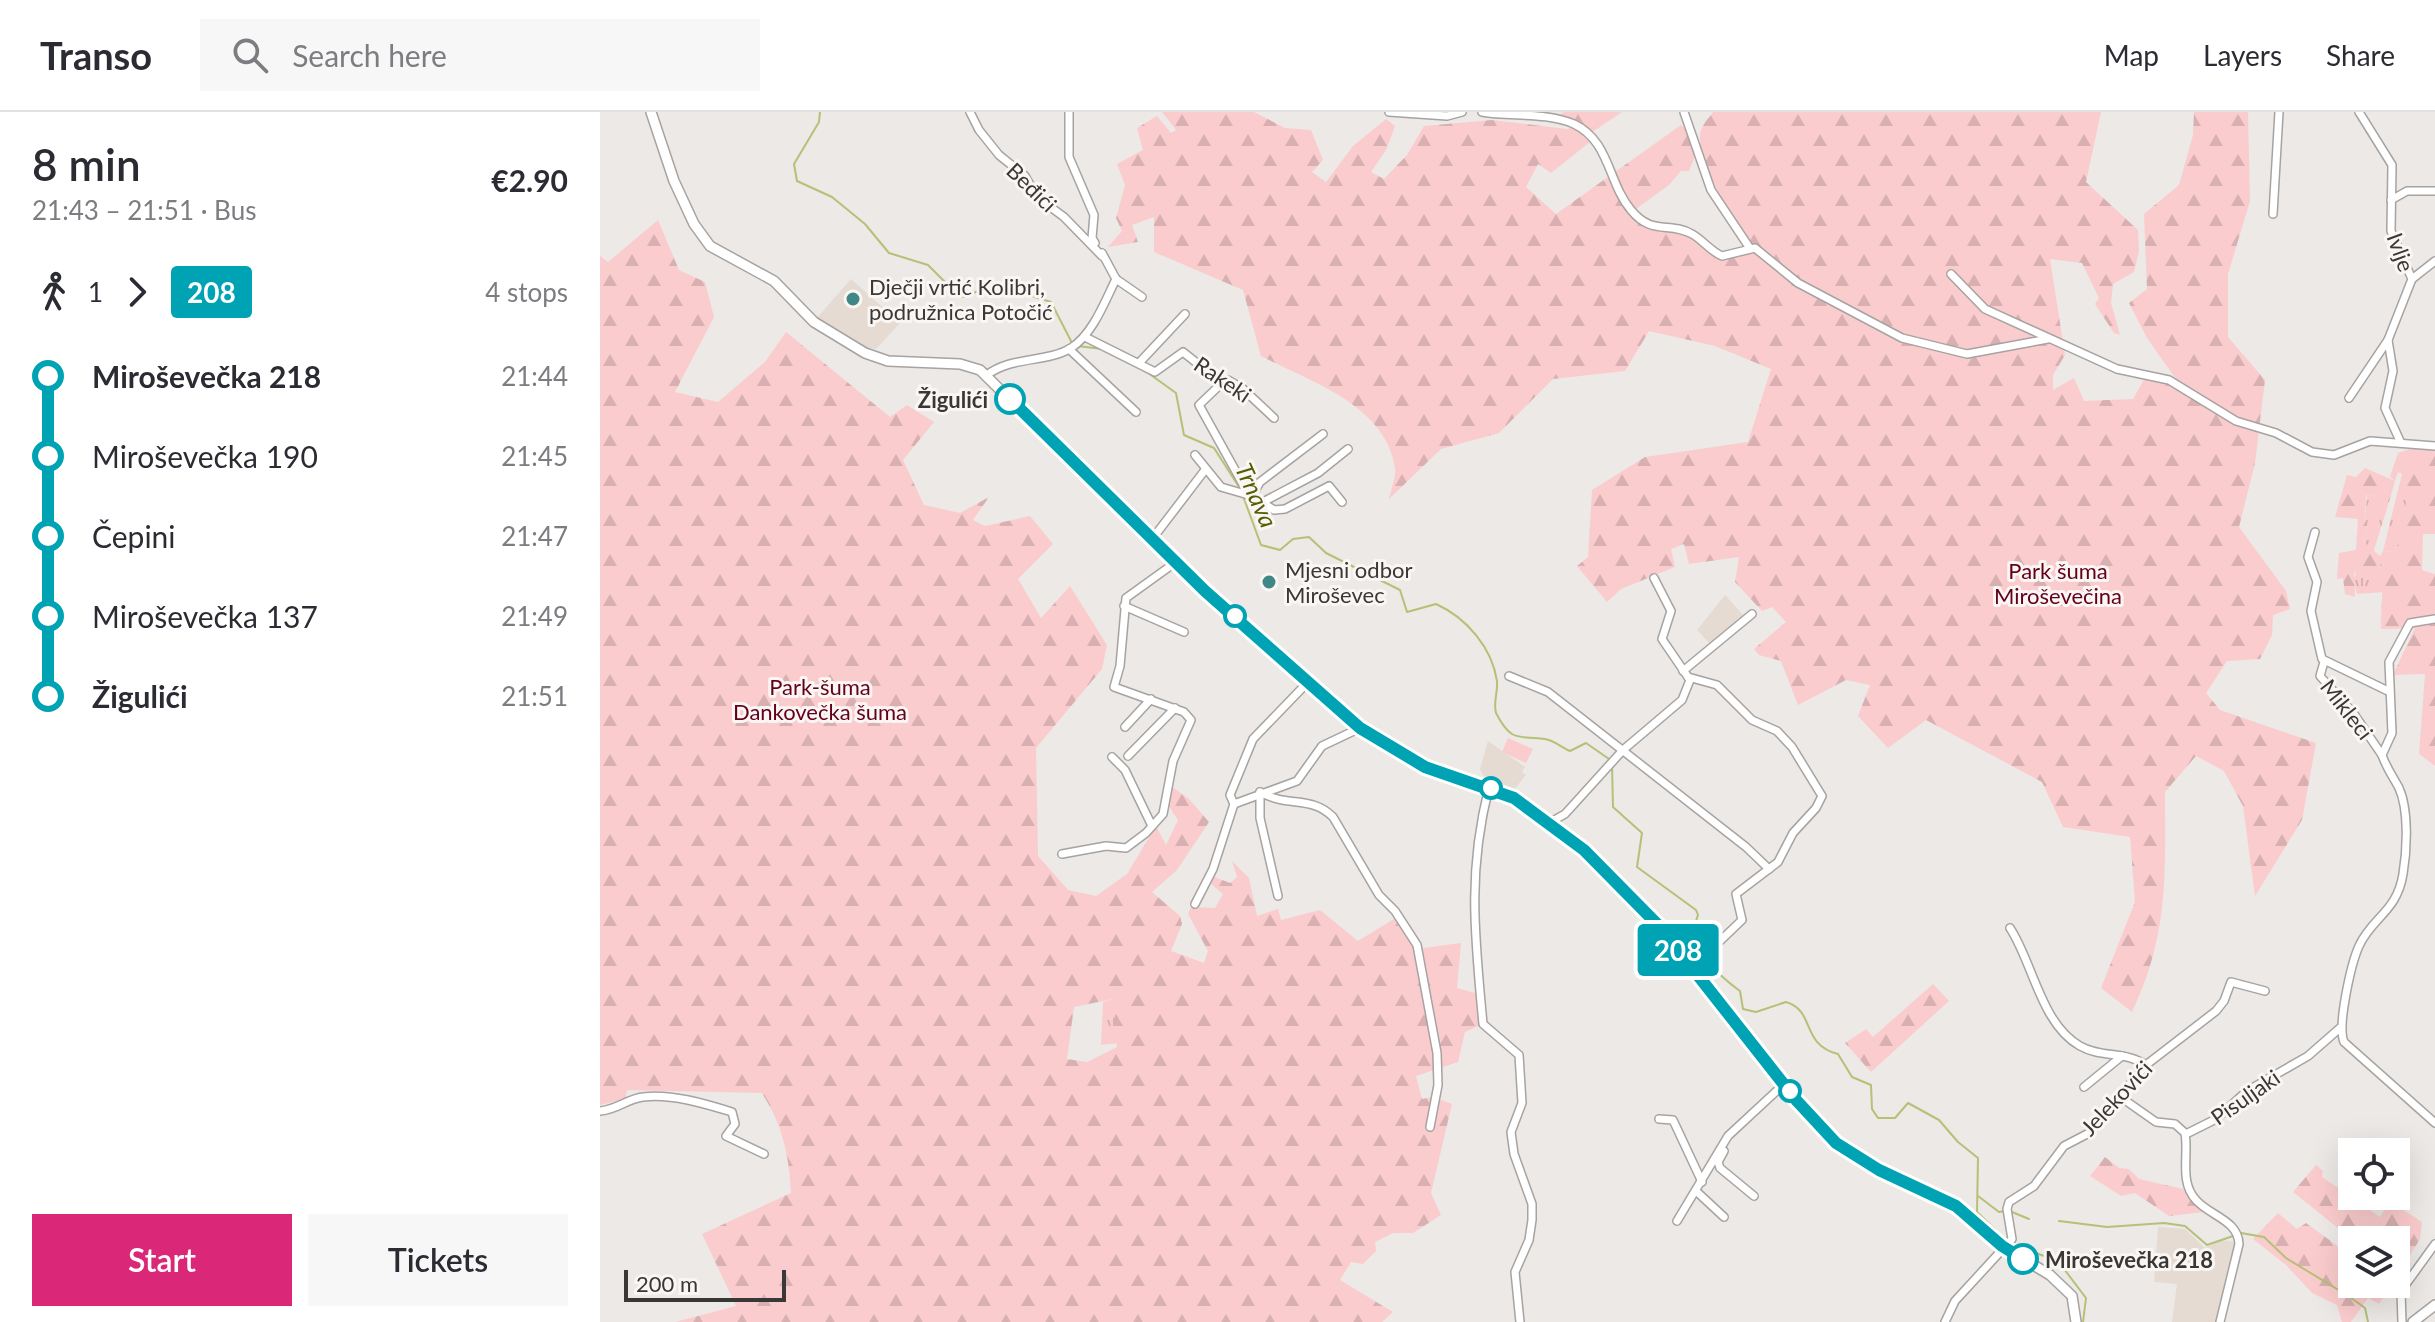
<!DOCTYPE html>
<html lang="en">
<head>
<meta charset="utf-8">
<style>
  :root { --surface:#fff; --page:#f7f7f7; --text:#2b2b33; --muted:#7c7c81; --line:#e1e1e2; --accent:#db2777 }
  body { margin:0; font-family:Lato,sans-serif; background:var(--page); color:var(--text); height:100vh; display:flex; flex-direction:column; font-size:30px; white-space:nowrap }
  * { box-sizing:border-box; margin:0 }
  p { font-size:26px; color:var(--muted) }
  .icon { flex:none; width:44px; height:44px; fill:none; stroke:currentColor; stroke-width:2; stroke-linecap:round; stroke-linejoin:round }
  .map { position:relative; flex:1; overflow:hidden }
  .side { display:flex; flex-direction:column; background:var(--surface); width:600px }
  .side>* { flex:none }
  .badge { padding:0 16px; border-radius:6px; font-size:28px; line-height:52px }
  .tools { position:absolute; left:1738px; top:1026px; display:grid; gap:16px }
  .tools a { display:grid; place-items:center; width:72px; height:72px; border-radius:0px; background:var(--surface); box-shadow:0 8px 32px #0002; font-size:40px }
  .scale { position:absolute; left:24px; bottom:20px; width:162px; box-sizing:border-box; padding-left:8px; border:4px solid #393836; border-top:0; font-size:22px; line-height:28px; white-space:nowrap; color:#393836; -webkit-text-stroke:6px #faf6f3; paint-order:stroke }
  .map>.badge { position:absolute; translate:-50% -50%; box-shadow:0 0 0 4px #fff }
  .legs { display:flex; align-items:center; gap:12px; height:88px; padding:0 32px; font-size:26px }
  .legs p { margin-inline-start:auto }
  .summary { display:flex; align-items:center; justify-content:space-between; height:136px; padding:0 32px }
  h1 { font-size:44px; font-weight:600; line-height:60px }
  .primary-button { display:flex; gap:16px; margin-top:auto; padding:16px 32px }
  .primary-button a { flex:1; height:92px; border-radius:0px; background:var(--accent); color:#fff; font-size:32px; font-weight:600; line-height:92px; text-align:center }
  .primary-button a+a { background:var(--page); color:var(--text) }
  ul { padding:0 32px; list-style:none }
  li { display:flex; align-items:center; gap:28px; height:80px; font-size:30px }
  li i { display:grid; place-items:center; width:12px; height:100%; margin:0 10px; background:currentColor }
  li i::after { content:''; width:20px; height:20px; margin:-10px; border:6px solid; border-radius:50%; background:var(--surface) }
  li p { margin-inline-start:auto }
  li:first-child i { background:linear-gradient(#0000 50%,currentColor 0) }
  li:last-child i { background:linear-gradient(currentColor 50%,#0000 0) }
  header { display:flex; align-items:center; gap:48px; box-sizing:border-box; height:112px; padding:0 40px; background:var(--surface); border-bottom:2px solid var(--line) }
  header strong { font-size:38px }
  nav { display:flex; gap:44px; margin-inline-start:auto; font-size:28px }
  .search { width:560px; height:72px; background:var(--page); display:flex; align-items:center; gap:20px; box-sizing:border-box; padding:0 28px; border-radius:0px; color:var(--muted); font-size:30px }
  main { display:flex; flex:1; min-height:0 }
  .map>svg:first-child { display:block }
</style>
</head>
<body>
<header>
<strong>Transo</strong>
<div class="search"><svg class="icon" aria-label="search" viewBox="0 0 24 24"><circle cx="10" cy="10" r="6"/><path d="M15 15l6 6"/></svg>Search here</div>
<nav><a>Map</a><a>Layers</a><a>Share</a></nav>
</header>
<main>
<section class="side">
<div class="summary"><div><h1>8 min</h1><p>21:43 – 21:51 · Bus</p></div><b>€2.90</b></div>
<div class="legs"><svg class="icon" aria-label="walk" viewBox="0 0 24 24"><circle cx="13" cy="4" r="2"/><path d="M13 8l-2 6 4 7M11 14l-3 7M7 12l3-4h3l4 4"/></svg>1<svg class="icon" aria-label="forward" viewBox="0 0 24 24"><path d="M9 5l7 7-7 7"/></svg><b class="badge" style="background:#00a3b4;color:#fff">208</b><p>4 stops</p></div>
<ul>
<li><i style="color:#00a3b4"></i><b>Miroševečka 218</b><p>21:44</p></li>
<li><i style="color:#00a3b4"></i><span>Miroševečka 190</span><p>21:45</p></li>
<li><i style="color:#00a3b4"></i><span>Čepini</span><p>21:47</p></li>
<li><i style="color:#00a3b4"></i><span>Miroševečka 137</span><p>21:49</p></li>
<li><i style="color:#00a3b4"></i><b>Žigulići</b><p>21:51</p></li>
</ul>
<div class="primary-button"><a>Start</a><a>Tickets</a></div>
</section>
<div class="map">
<svg width="1835" height="1210" viewBox="0 0 1835 1210">
  <defs>
    <pattern id="grass-tufts" width="24" height="20" patternUnits="userSpaceOnUse" patternTransform="scale(2)"><rect width="24" height="20" fill="#fbcccd"/><path d="M3 7l-1-3M5 7V3M7 7l1-3M15 17l-1-3M17 17v-4M19 17l1-3" fill="none" stroke="#d8b0b1"/></pattern>
    <pattern id="forest-firs" width="22" height="20" patternUnits="userSpaceOnUse" patternTransform="scale(2)"><rect width="22" height="20" fill="#fbcccd"/><path d="M5 1l3.5 6h-7zM16 11l3.5 6h-7z" fill="#d8b0b1"/></pattern>
  </defs>
  <rect width="100%" height="100%" fill="#ece9e6"/>
  <g fill="#e5dbd3">
    <path d="M251 167 300 211 276 237 261 235 216 207Z"/>
    <path d="M1125 483 1145 505 1112 534 1097 518Z"/>
    <path d="M888 629 925 655 922 660 926 663 912 680 883 663 880 657Z"/>
    <path d="M1558 1115 1585 1117 1605 1136 1622 1128 1634 1130 1619 1210H1572L1577 1172 1554 1170Z"/>
  </g>
  <g fill="url(#grass-tufts)">
    <path d="M1798 341 1811 396 1795 440 1783 439 1802 362 1798 360 1795 369 1790 365Z"/>
    <path d="M1767 383 1776 384 1771 399 1782 388 1789 390 1773 441 1764 430 1768 408 1765 407Z"/>
    <path d="M1779 450 1783 454 1785 473 1779 518 1783 480 1757 482 1753 466 1756 463 1753 455Z"/>
    <path d="M514 887 518 931 501 933 503 890Z"/>
  </g>
  <g fill="url(#forest-firs)" fill-rule="evenodd">
    <path d="M562 0H654L685 16 711 18 723 48 712 60 726 70 753 34 786 7 795 14 786 38 771 60 784 67 807 43 824 14 892 8 967 17 978 14 956 5 964 0H1022L988 23 990 30 951 61 938 52 926 75 956 102 1081 13 1094 24 1095 44 1089 59H1081L1069 73 1033 99 1131 146 1146 129C1133 107 1090 40 1102 16 1104 10 1110 5 1113 0H1501L1486 70 1538 118 1539 139 1534 160 1513 172 1511 191 1520 223 1514 221 1495 192 1499 186 1482 151 1450 147 1465 243 1453 263V278L1474 266 1484 289 1533 287 1545 266 1578 270 1547 226 1529 191 1547 177 1544 102 1579 73 1593 23 1594 0H1648L1650 89 1628 162V225L1665 268 1655 351 1639 415 1686 479 1690 497 1673 503 1672 523 1660 547 1627 549 1606 581 1620 598 1716 631 1702 708 1655 784 1643 694 1624 659 1596 644 1565 680C1565 764 1569 822 1532 900L1501 876 1535 790 1530 725 1463 715 1442 670 1326 608 1288 636 1258 604 1270 573 1246 568 1198 593 1181 549 1159 543 1154 537 1186 510 1172 495 1162 499 1135 470 1139 445 1089 452 1084 432 1071 437 1075 455 1021 477 1007 490 977 454 988 445 992 378 1045 345 1148 330 1171 257 1115 234 1049 219 1025 259 953 267 899 321 841 337 789 387C791 378 796 365 795 356 786 293 709 269 661 244L643 178 554 140V105L532 113 538 130 508 135 522 119 516 106 525 73 517 52 543 38 537 16 557 4 571 21 576 18Z"/>
    <path d="M58 108 79 158 105 170 114 205 75 280 118 290 165 250 186 220 290 305 307 293 334 310 303 348 324 393 360 401 389 385 373 408 385 414 430 404 453 432 418 467 441 506 470 474 507 533 502 557 436 636 438 744 468 778 496 784 527 762 556 714 566 733 578 708 568 693 571 674 589 687 609 710 577 758 552 780 580 804 582 812 571 839 604 851 608 839 588 802 591 795 615 796 623 782 610 771 612 764 630 771 637 765 632 749 649 766 657 804 678 797 681 808 720 798 758 829 797 805 816 837 861 831 857 876 879 882 881 913 865 920 858 950 816 964 822 987 833 985 852 992 831 1081 841 1103 813 1121H793L775 1130 776 1139 763 1152 751 1150 740 1168 793 1200 782 1210H75L136 1194 102 1122 191 1081C189 1043 183 1014 162 981L27 978 25 987 0 993V144L8 150ZM513 887 517 935 487 950 467 947 474 895Z"/>
    <path d="M1819 334 1835 337V422H1823L1822 458 1835 462V654L1819 642 1825 562 1793 563 1815 516 1781 517 1783 454 1780 450 1773 457 1754 456 1755 485 1745 482 1743 466 1737 467 1739 441 1756 438 1758 407 1735 405 1747 363 1756 365 1765 356 1795 369 1789 390 1782 388V395L1770 400 1775 384 1766 383 1765 407 1768 408 1764 430 1780 444 1783 439 1795 440 1800 426 1796 417 1811 396 1805 393 1808 387 1798 341Z"/>
    <path d="M1333 872 1349 889 1271 960 1245 931 1266 917 1273 925Z"/>
    <path d="M1505 1045 1519 1056 1529 1057 1539 1067 1583 1077 1604 1100 1569 1104 1535 1081 1521 1084 1490 1064Z"/>
    <path d="M1716 1053 1723 1059 1722 1065 1780 1105 1790 1089 1822 1110 1820 1127 1796 1166V1128H1753L1693 1080Z"/>
    <path d="M1678 1101 1697 1117 1706 1111 1750 1143 1752 1140V1172H1792L1779 1192 1768 1186 1751 1210H1742L1737 1193 1712 1181 1686 1153 1653 1127Z"/>
  </g>
  <path fill="#fbcccd" d="M908 626 933 637 926 651 902 640Z"/>
  <g fill="none" stroke-linecap="round" stroke-linejoin="round">
    <g stroke="#b5c176" stroke-width="2">
      <path d="M220 0 219 10 194 52 197 69 232 85 265 112 289 141 328 153 359 184 365 185 393 172 451 190 472 231"/>
      <path d="M477 234 503 237"/>
      <path d="M544 258 576 281 584 323 614 336 641 378"/>
      <path d="M643 384 661 433 680 438 693 427 709 425 726 441 800 478 807 500 836 492C867 506 892 536 897 569 898 581 893 590 896 601 912 632 919 623 945 627 954 628 962 636 970 639L986 631 1009 647"/>
      <path d="M1012 653 1013 695 1042 721 1037 755 1096 798 1098 803 1092 821 1095 839"/>
      <path d="M1099 844C1113 855 1125 869 1140 879L1143 897 1156 900 1186 890C1216 899 1200 932 1238 942L1252 965 1271 973 1272 997 1278 1006H1295L1308 991 1339 1008 1358 1030 1378 1046 1377 1100 1406 1128"/>
      <path d="M1378 1084 1399 1100 1405 1099"/>
      <path d="M1412 1100 1429 1107"/>
      <path d="M1459 1109 1507 1115 1564 1111 1585 1114 1607 1133 1633 1124"/>
      <path d="M1641 1121 1664 1125 1686 1146 1750 1185 1765 1196 1768 1210"/>
      <path d="M1411 1132 1458 1149 1486 1186 1483 1210"/>
    </g>
    <g stroke="#a6a3a0" stroke-width="10">
      <g id="minor">
        <path d="M370 0 379 18 399 43 425 64 437 85 464 105 502 144"/>
        <path d="M469 0V45L494 103 492 126 495 131"/>
        <path d="M789 0 847 4 862 0"/>
        <path d="M882 0C911 5 946 0 974 12 1010 29 1008 71 1031 98 1052 124 1069 109 1092 122 1103 128 1110 139 1122 144L1155 136 1198 171 1302 226 1367 242 1448 227"/>
        <path d="M1084 0 1111 78 1149 135"/>
        <path d="M1759 0 1792 53 1791 119 1812 167 1788 228 1793 259 1785 296 1800 329"/>
        <path d="M1791 88 1807 79H1835"/>
        <path d="M1673 102 1679 0"/>
        <path d="M502 141 516 167"/>
        <path d="M1351 162 1385 197 1517 257 1569 268 1636 309 1676 321 1712 340 1734 343 1770 329 1835 334"/>
        <path d="M516 167 542 185"/>
        <path d="M1812 167 1835 149"/>
        <path d="M485 225 555 260 583 240 622 271 628 268 642 276 674 306"/>
        <path d="M469 237 536 300"/>
        <path d="M539 251 585 202"/>
        <path d="M387 263C411 244 447 251 471 236 493 222 505 189 516 167"/>
        <path d="M622 271 599 293 649 383"/>
        <path d="M1749 286 1788 228"/>
        <path d="M595 343 621 375 652 384 674 398 685 397 729 374 742 390"/>
        <path d="M652 384 660 370 723 322"/>
        <path d="M663 390 718 361 748 337"/>
        <path d="M1715 420 1708 445 1717 470 1711 499 1722 547 1788 579"/>
        <path d="M553 426 605 358"/>
        <path d="M524 494 584 520"/>
        <path d="M1835 507 1810 511 1789 550 1792 621 1782 643C1786 655 1793 665 1799 676 1809 698 1807 738 1803 762 1797 800 1772 805 1759 834 1751 852 1737 914 1744 930L1835 1011"/>
        <path d="M1724 550 1720 564 1754 602 1782 643"/>
        <path d="M1083 559 1152 502"/>
        <path d="M909 564 948 580 1146 735 1169 757"/>
        <path d="M525 615 551 587"/>
        <path d="M528 644 575 596"/>
        <path d="M512 645 525 658 552 714"/>
        <path d="M889 675C867 761 875 826 883 912L919 943 922 991 911 1020 914 1042 932 1092V1108L929 1128 915 1160 920 1210"/>
        <path d="M660 680C688 696 711 683 733 705L779 783 795 799 817 833 837 941 838 973 830 1015"/>
        <path d="M660 680V706L678 784"/>
        <path d="M634 692 697 669 722 634 760 616"/>
        <path d="M634 692 630 683 653 627 709 569"/>
        <path d="M949 711 965 702 1023 638 1082 588 1090 568 1062 527 1071 499 1054 466"/>
        <path d="M462 742 506 734 526 736 546 721 563 702 573 649 591 608 584 600 514 575 520 554 526 486 576 450"/>
        <path d="M595 792 613 757 634 692"/>
        <path d="M1410 816C1433 851 1441 912 1480 934 1501 946 1526 939 1546 953"/>
        <path d="M1087 849 1120 829 1142 808 1136 782 1178 750 1193 721 1216 696 1222 684 1192 635 1177 619 1152 608 1117 573 1088 565"/>
        <path d="M1484 975 1522 944"/>
        <path d="M1519 984 1556 1010 1575 1012 1585 1021C1589 1043 1579 1070 1596 1088 1610 1104 1638 1108 1639 1132L1620 1210"/>
        <path d="M0 999C16 998 27 987 43 985 70 981 106 992 132 1000L135 1012 126 1024 164 1042"/>
        <path d="M1059 1007 1073 1008 1102 1070"/>
        <path d="M1586 1022 1616 1007 1647 979 1708 944 1740 916"/>
        <path d="M1124 1039 1118 1050 1120 1056 1154 1084"/>
        <path d="M1096 1079 1124 1105"/>
        <path d="M1077 1109 1128 1024 1184 972"/>
        <path d="M1345 1210 1355 1189 1412 1127 1407 1097 1409 1090 1434 1074 1464 1034 1489 1021 1546 953 1616 899 1624 889 1631 870 1665 879"/>
        <path d="M1802 1210 1801 1179 1835 1132"/>
      </g>
    </g>
    <g stroke="#a6a3a0" stroke-width="12">
      <g id="major">
        <path d="M51 0 74 69 94 112 110 134 174 169 214 210 265 241 288 249 360 252 380 258 605 479 760 616 825 655 914 686 984 738 1059 814 1227 1022 1279 1058 1356 1094 1402 1134 1450 1163 1472 1184 1476 1210"/>
        <path d="M1813 1210 1835 1193"/>
      </g>
    </g>
    <use href="#minor" stroke="#fff" stroke-width="7"/>
    <use href="#major" stroke="#fff" stroke-width="9"/>
  </g>
  <g fill="none" stroke-linecap="round" stroke-linejoin="round">
    <g stroke="#fff" stroke-width="18">
      <path id="line-1" d="M410 287 605 479 760 616 825 655 914 686 984 738 1059 814 1197 989 1236 1031 1279 1058 1356 1094 1402 1134 1423 1147"/>
    </g>
    <use href="#line-1" stroke="#00a3b4" stroke-width="12"/>
  </g>
  <g fill="#408885" stroke="#faf6f3" stroke-width="3">
    <circle cx="253" cy="187" r="8"/>
    <circle cx="669" cy="470" r="8"/>
  </g>
  <g fill="#fff" stroke="#00a3b4" stroke-width="4">
    <circle cx="410" cy="287" r="14"/>
    <circle cx="635" cy="504" r="10"/>
    <circle cx="891" cy="676" r="10"/>
    <circle cx="1190" cy="979" r="10"/>
    <circle cx="1423" cy="1147" r="14"/>
  </g>
  <g text-anchor="middle" dominant-baseline="central" stroke-width="6" stroke-linejoin="round" paint-order="stroke">
    <g font-size="22" fill="#393836" stroke="#faf6f3">
      <text transform="translate(432 75) rotate(44)">Beđići</text>
      <text transform="translate(1801 140) rotate(70)">Ivlje</text>
      <text transform="translate(623 267) rotate(34)">Rakeki</text>
      <text transform="translate(1747 597) rotate(52)">Mikleci</text>
      <text transform="translate(1645 985) rotate(-35)">Pisuljaki</text>
      <text transform="translate(1516 986) rotate(-47)">Jelekovići</text>
    </g>
    <g font-size="22" fill="#393836" stroke="#faf6f3" text-anchor="start">
      <text x="269" y="174">Dječji vrtić Kolibri,<tspan x="269" dy="25">podružnica Potočić</tspan></text>
      <text x="685" y="457">Mjesni odbor<tspan x="685" dy="25">Miroševec</tspan></text>
    </g>
    <g font-size="22" font-weight="bold" fill="#393836" stroke="#faf6f3" text-anchor="end">
      <text x="388" y="287">Žigulići</text>
      <text x="1445" y="1147" text-anchor="start">Miroševečka 218</text>
    </g>
    <g font-size="22" fill="#65001c" stroke="#faf6f3">
      <text x="1458" y="458">Park šuma<tspan x="1458" dy="25">Miroševečina</tspan></text>
      <text x="220" y="574">Park-šuma<tspan x="220" dy="25">Dankovečka šuma</tspan></text>
    </g>
    <g font-size="24" font-style="italic" fill="#555e04" stroke="#faf6f3">
      <text transform="translate(657 383) rotate(66)">Trnava</text>
    </g>
  </g>
</svg>
<div class="tools">
<a><svg class="icon" aria-label="locate" viewBox="0 0 24 24"><circle cx="12" cy="12" r="6"/><path d="M12 2v4M12 18v4M2 12h4M18 12h4"/></svg></a>
<a><svg class="icon" aria-label="layers" viewBox="0 0 24 24"><path d="M12 4l9 5-9 5-9-5zM3 14l9 5 9-5"/></svg></a>
</div>
<div class="scale">200 m</div>
<b class="badge" style="left:1078px;top:838px;background:#00a3b4;color:#fff">208</b>
</div>
</main>
</body>
</html>
